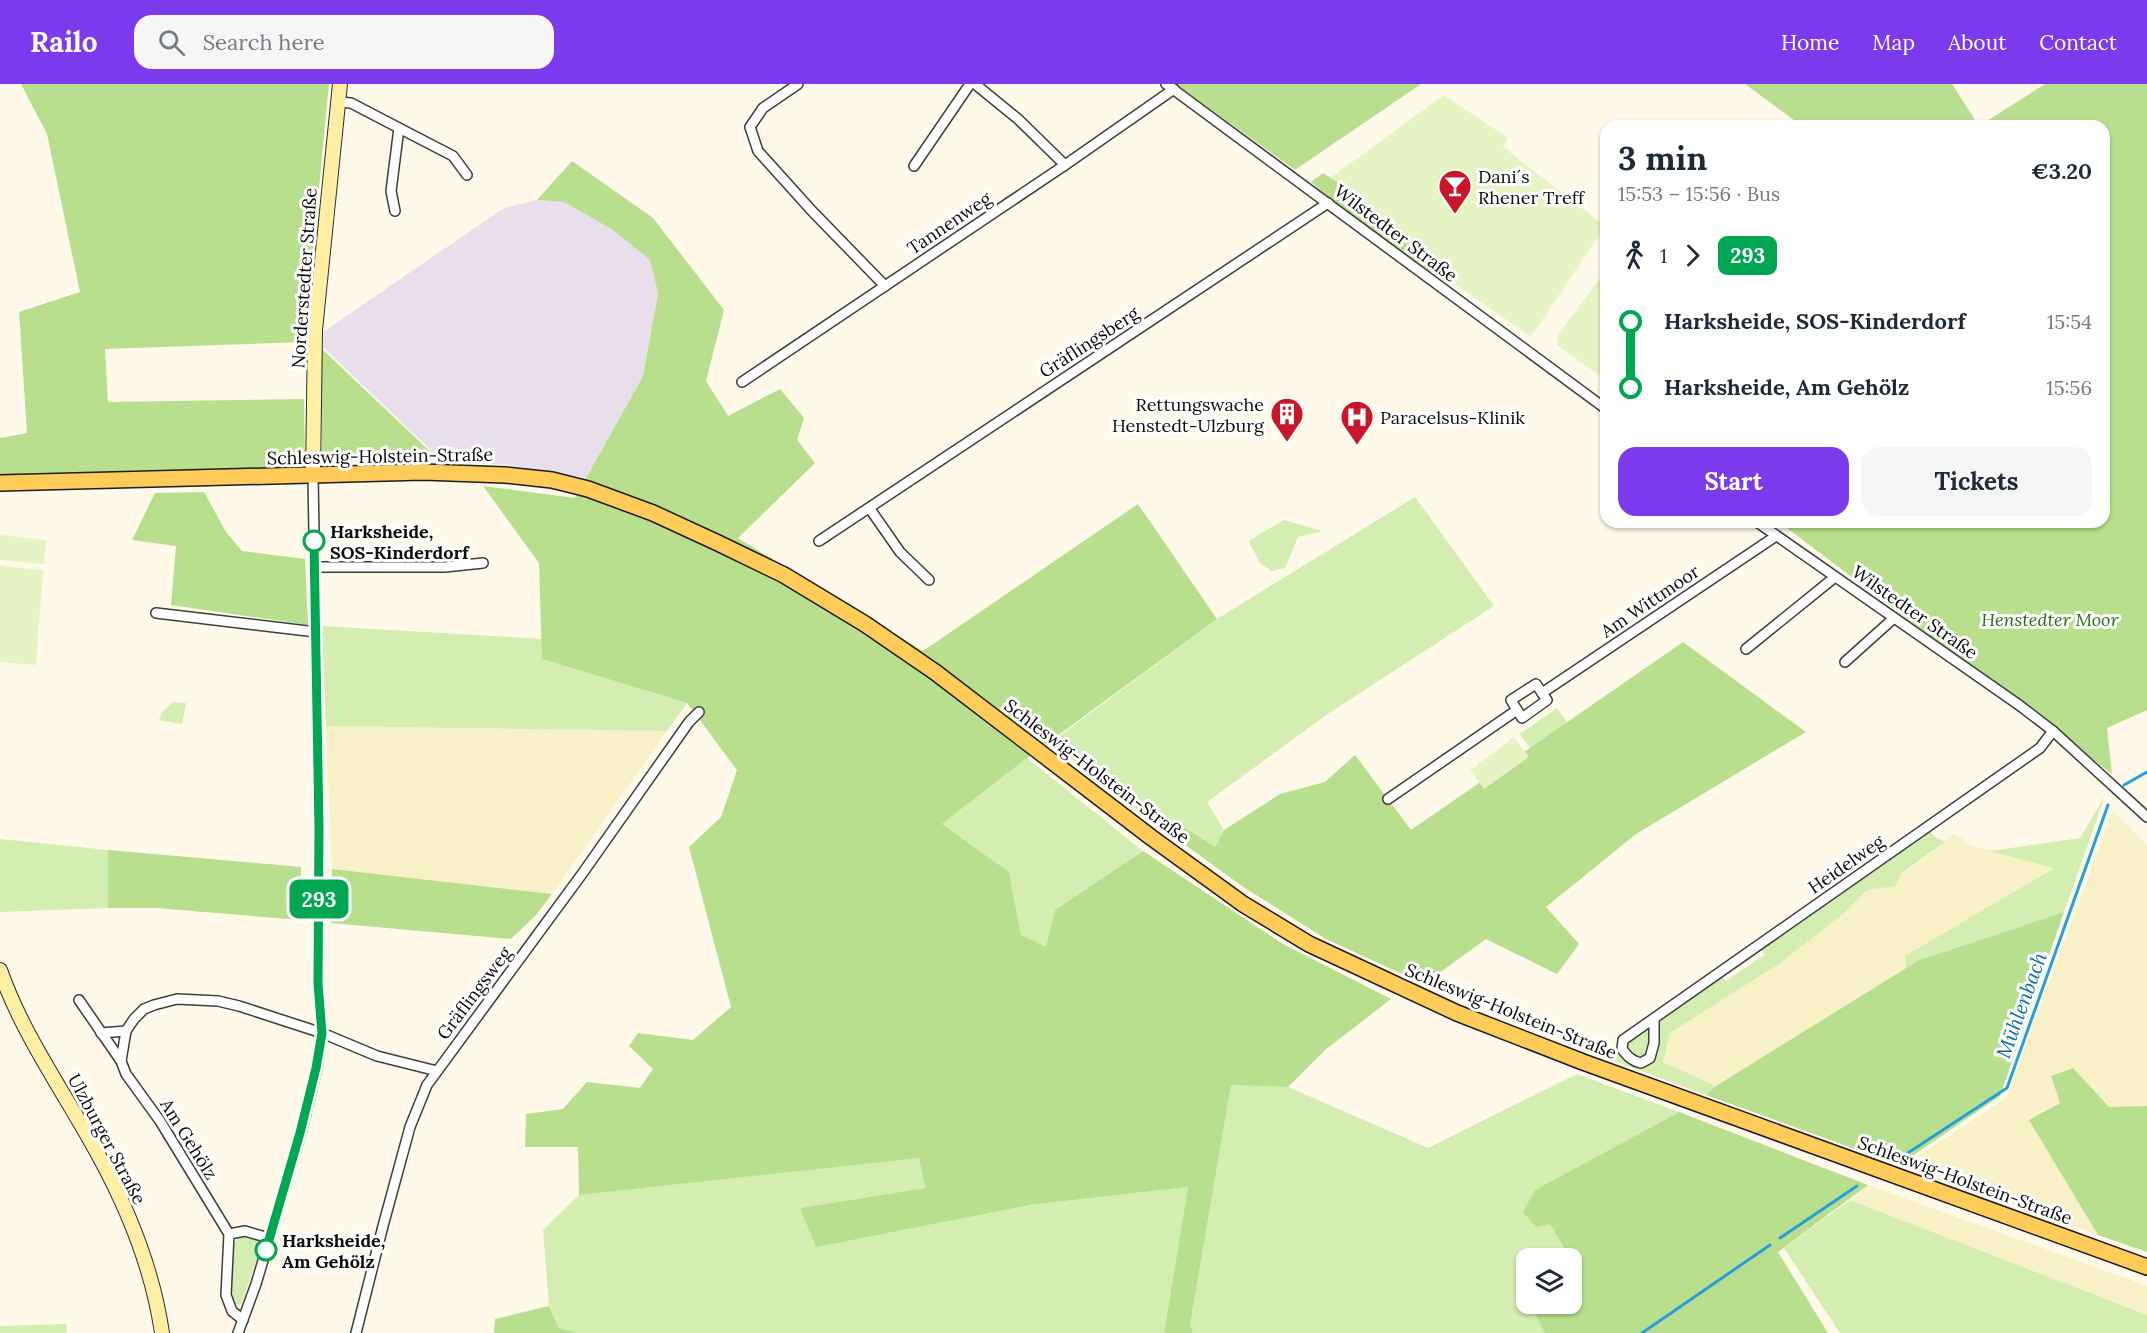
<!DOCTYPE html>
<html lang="en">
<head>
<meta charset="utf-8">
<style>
  :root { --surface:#fff; --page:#f6f6f7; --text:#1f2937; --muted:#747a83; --accent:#7c3aed }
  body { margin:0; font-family:Lora,serif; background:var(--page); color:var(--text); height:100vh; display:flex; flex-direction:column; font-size:22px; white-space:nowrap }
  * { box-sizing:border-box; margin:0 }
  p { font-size:20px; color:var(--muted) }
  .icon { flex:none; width:33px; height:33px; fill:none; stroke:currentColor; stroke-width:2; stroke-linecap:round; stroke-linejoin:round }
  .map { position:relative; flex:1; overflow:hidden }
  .details { position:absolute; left:1600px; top:36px; width:510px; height:408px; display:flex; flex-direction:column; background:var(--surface); border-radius:18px; box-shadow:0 2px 4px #0004 }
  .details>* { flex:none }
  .badge { padding:0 12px; border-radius:9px; font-size:21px; line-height:39px }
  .buttons { position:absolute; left:1516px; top:1164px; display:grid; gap:12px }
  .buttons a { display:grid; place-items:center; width:66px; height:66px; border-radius:12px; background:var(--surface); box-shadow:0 2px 4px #0004; font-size:30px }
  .map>.badge { position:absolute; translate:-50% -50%; box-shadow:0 0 0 3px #fff }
  .legs { display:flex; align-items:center; gap:9px; height:66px; padding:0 18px; font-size:20px }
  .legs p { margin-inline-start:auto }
  .overview { display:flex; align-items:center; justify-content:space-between; height:102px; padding:0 18px }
  h1 { font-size:33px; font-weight:700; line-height:45px }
  .button { display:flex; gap:12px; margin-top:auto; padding:12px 18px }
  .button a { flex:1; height:69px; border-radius:18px; background:var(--accent); color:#fff; font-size:24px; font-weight:700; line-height:69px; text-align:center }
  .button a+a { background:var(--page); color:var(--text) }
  ul { padding:0 18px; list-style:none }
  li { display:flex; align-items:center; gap:21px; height:66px; font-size:22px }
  li i { display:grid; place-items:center; width:9px; height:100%; margin:0 8px; background:currentColor }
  li i::after { content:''; width:15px; height:15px; margin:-8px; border:4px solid; border-radius:50%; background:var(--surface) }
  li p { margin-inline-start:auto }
  li:first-child i { background:linear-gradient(#0000 50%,currentColor 0) }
  li:last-child i { background:linear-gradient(currentColor 50%,#0000 0) }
  header { display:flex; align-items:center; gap:36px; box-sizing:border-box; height:84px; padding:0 30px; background:var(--accent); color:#fff }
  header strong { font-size:28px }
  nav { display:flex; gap:33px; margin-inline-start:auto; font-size:21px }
  .search { width:420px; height:54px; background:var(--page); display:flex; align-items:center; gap:15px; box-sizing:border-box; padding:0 21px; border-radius:18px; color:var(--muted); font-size:22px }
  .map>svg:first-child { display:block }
</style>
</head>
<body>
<header>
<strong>Railo</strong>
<div class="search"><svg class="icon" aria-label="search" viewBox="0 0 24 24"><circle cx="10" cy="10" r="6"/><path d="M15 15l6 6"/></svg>Search here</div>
<nav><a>Home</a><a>Map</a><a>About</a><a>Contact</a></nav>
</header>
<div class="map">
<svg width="2147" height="1249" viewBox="0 0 2147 1249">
  <rect width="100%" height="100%" fill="#fff9ea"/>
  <path fill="#e9deec" d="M537 116 564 118 613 146 650 176 658 209 643 292 586 394 509 381 441 376 323 263V248L504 124Z"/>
  <g fill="#f8f0c7">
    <path d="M326 642 667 647 552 810 332 785Z"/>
    <path d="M2113 727 2147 761V1022L2109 1023 2060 1018 2029 1036 2098 1151 1903 1082 2006 1014Z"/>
    <path d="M1954 749 1970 761 2055 783 1905 872 1906 884 1716 1002 1663 978 1670 949 1779 880 1843 830 1867 806 1895 802 1902 790 1936 766Z"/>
    <path d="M1868 1101 2147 1202V1231L1850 1116Z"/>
  </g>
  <g fill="#d4edb0">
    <path d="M1415 413 1494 522 1329 629 1207 718 1224 746 1215 763 1182 742 1170 750 1050 659 1217 535Z"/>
    <path d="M1284 436 1322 447 1298 453 1285 484 1272 487 1260 479 1250 460V456Z"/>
    <path d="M322 542 542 555V575L687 619 667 647 326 642Z"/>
    <path d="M173 618 186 619 182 640 159 636 162 628Z"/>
    <path d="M1557 624 1571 644 1534 670 1520 650Z"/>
    <path d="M1027 674 1143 767 1055 826 1046 864 1021 851 1009 788 942 740Z"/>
    <path d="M2105 712 2064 828 1919 876 1906 884 1905 872 2054 784 1990 767 2080 754Z"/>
    <path d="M1929 746 1935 753 1945 758 1902 789 1895 802 1867 806 1843 830 1779 880 1670 949 1663 978 1716 1002 1706 1011 1604 973 1613 967 1620 968 1626 975 1651 976 1658 936 1721 892 1726 897 1764 871 1761 864Z"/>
    <path d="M0 755 108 766V824L0 828Z"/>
    <path d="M1648 946 1653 950 1651 967 1643 976C1639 974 1632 972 1629 969 1619 957 1639 947 1648 946Z"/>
    <path d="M1577 990 1679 1028 1535 1106 1550 1140 1570 1174H1527V1220H1545L1534 1228 1545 1249H1193L1190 1241 1231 1001 1288 1003 1428 1064Z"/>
    <path d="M919 1073 925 1104 800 1124 1029 1121 1188 1103 1164 1249H579L559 1244 549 1222 543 1146 579 1111Z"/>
    <path d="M1850 1116 2147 1231V1249H1840L1784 1164Z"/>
    <path d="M243 1152H249L260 1159V1165L241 1221H238C235 1219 234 1219 233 1214 230 1205 230 1171 233 1162 235 1156 238 1154 243 1152Z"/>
    <path d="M66 1240 67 1249H0V1242Z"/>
  </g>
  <g fill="#b8df8d">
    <path d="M21 0H329L304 258 105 265 108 318 304 315 305 383 0 394V354L27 349 19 228 80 208 47 50Z"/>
    <path d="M1176 0H1421L1295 86Z"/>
    <path d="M1745 0H1952L1979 42 2045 0H2147V626L2107 644 2112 690 1779 438H2104V42H1802Z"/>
    <path d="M572 77 653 134 724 226 706 297 728 332 780 305 804 334 797 356 815 379 738 454 923 567 1138 420 1217 535 1027 674 942 740 1009 788 1021 851 1046 863 1055 826 1143 767 1283 860 1391 915 1325 966 1288 1003 1231 1001 1190 1241 1193 1249H1164L1188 1103 1029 1121 816 1163 800 1124 925 1104 919 1074 579 1111 578 1063H525L526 1030 563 1025 587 998 640 1004 653 985 629 962 638 949 693 956 731 923 689 763 721 733 737 686 687 619 542 575 539 479 483 402 575 414 643 292 658 209 650 176 613 146 564 118 537 116Z"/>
    <path d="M1323 89 1343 101 1340 107 1443 180 1430 188 1359 139 1311 98Z"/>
    <path d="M322 265 439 376 322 377Z"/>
    <path d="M204 408 226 448 242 467 305 475 308 541 171 521 176 462 132 456 155 409Z"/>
    <path d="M1683 558 1806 648 1636 750 1546 823 1579 860 1557 890 1486 855 1424 900 1326 855 1242 802 1170 750 1182 742 1215 763 1224 746 1280 710 1325 698 1355 671 1411 746Z"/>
    <path d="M108 766 301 783 300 836 156 824H108Z"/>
    <path d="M332 785 552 810 536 831 511 855 331 839Z"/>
    <path d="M2064 828 2000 1012 1899 1081 1706 1011 1716 1002 1919 876Z"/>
    <path d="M2073 984 2109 1023 2147 1022V1168L2098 1151 2029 1036 2060 1019 2051 992Z"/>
    <path d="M1679 1028 1868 1101 1778 1168 1828 1249H1545L1534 1228 1545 1220H1572L1573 1180 1572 1174H1570L1550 1140 1536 1143 1523 1128 1535 1106Z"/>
    <path d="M549 1222 559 1244 579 1249H494L495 1235Z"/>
  </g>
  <g fill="#e6f3c2">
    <path d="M1444 11 1508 54 1503 63 1605 142 1531 253 1445 193 1443 180 1339 107 1343 101 1330 94Z"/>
    <path d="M1601 193H1606V296L1557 261 1558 250Z"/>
    <path d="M0 451 46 456 44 480 0 476Z"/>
    <path d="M0 482 43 486 36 581 0 578Z"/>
    <path d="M1514 653 1529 673 1484 705 1470 686Z"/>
  </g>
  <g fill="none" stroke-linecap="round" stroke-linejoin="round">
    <g stroke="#289fda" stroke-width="3">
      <path d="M2124 701 2147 688"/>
      <path d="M1894 1078 2007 1004 2108 721"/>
      <path d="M1780 1154 1857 1102"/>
      <path d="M1642 1249 1770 1161"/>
    </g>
    <g stroke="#3e3e3e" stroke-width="12">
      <g id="street">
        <path d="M798 0 763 24 750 43 758 67 812 127 885 202"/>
        <path d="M975 0 1018 35 1065 81"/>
        <path d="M1166 0 1606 325"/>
        <path d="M338 18 351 19 399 44"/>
        <path d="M914 82 970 0"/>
        <path d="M395 127 391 107 399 44 453 72 467 91"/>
        <path d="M742 298 1065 81 1174 5"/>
        <path d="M870 425 900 468 929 496"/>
        <path d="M1757 438 2019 621 2053 647 2147 733"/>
        <path d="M819 457 1328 119"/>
        <path d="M316 483H445L483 479"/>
        <path d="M156 529 316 548"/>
        <path d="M1746 565 1835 493"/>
        <path d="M1845 578 1894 534"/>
        <path d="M1517 626 1522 634 1547 616 1542 609"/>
        <path d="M1388 715 1517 626 1511 616 1536 600 1542 609 1776 452"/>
        <path d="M79 916 121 977"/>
        <path d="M1654 935V959L1650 974 1641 979C1632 977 1628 973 1622 965L1623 956 2040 664 2053 647"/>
        <path d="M101 949 126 947"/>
        <path d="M229 1150 245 1147 269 1154"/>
        <path d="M243 1236 232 1227 226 1211 229 1150 160 1037 126 990 121 977 126 947 134 935 144 925 154 921 177 915 218 917 239 922 322 949 377 972 437 987"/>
        <path d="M238 1249 256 1200 301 1049 317 984 322 949 318 900 319 744 313 392"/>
        <path d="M356 1249 383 1142 410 1043 427 1001 582 790 689 638 699 628"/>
      </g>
    </g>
    <g stroke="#2d2d2d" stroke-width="16">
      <g id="secondary">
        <path d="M313 392 315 246 340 0"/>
        <path d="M0 886C23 952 66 1011 99 1072 129 1127 153 1187 162 1249"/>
      </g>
    </g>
    <g stroke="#1c1c1c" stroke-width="18">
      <path id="primary" d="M0 399 423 388 505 391 552 396 588 405 653 429 718 459 784 491 865 540 935 588 1152 754 1243 820 1309 860 1457 929 1583 978 2147 1183"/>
    </g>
    <use href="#street" stroke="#fff" stroke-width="9"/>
    <use href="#secondary" stroke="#ffefa5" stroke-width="14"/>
    <use href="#primary" stroke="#ffcc5a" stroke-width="15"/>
  </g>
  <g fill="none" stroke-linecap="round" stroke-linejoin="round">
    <g stroke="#fff" stroke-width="14">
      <path id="line-1" d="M266 1166 300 1049 316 984 322 949 318 900 319 744 314 457"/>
    </g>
    <use href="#line-1" stroke="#00a651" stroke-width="9"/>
  </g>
  <defs>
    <g id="bar-pin" transform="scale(1.725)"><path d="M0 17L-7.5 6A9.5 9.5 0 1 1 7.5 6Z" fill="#c8172b" stroke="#fff"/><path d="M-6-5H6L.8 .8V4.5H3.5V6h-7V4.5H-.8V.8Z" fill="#fff"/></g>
    <g id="building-pin" transform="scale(1.725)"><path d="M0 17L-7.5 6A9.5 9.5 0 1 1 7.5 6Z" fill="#c8172b" stroke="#fff"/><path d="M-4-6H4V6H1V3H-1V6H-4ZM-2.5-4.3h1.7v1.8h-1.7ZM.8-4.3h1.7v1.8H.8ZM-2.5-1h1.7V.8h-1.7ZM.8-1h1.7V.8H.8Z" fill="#fff"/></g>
    <g id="hospital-pin" transform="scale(1.725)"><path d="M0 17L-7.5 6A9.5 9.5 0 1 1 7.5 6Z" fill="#c8172b" stroke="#fff"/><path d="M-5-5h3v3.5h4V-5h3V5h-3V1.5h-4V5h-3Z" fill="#fff"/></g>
  </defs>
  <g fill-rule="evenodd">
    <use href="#bar-pin" x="1455" y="102"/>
    <use href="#building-pin" x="1287" y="330"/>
    <use href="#hospital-pin" x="1357" y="333"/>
  </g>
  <g fill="#fff" stroke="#00a651" stroke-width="3">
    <circle cx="314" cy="457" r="10"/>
    <circle cx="266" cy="1166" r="10"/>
  </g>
  <g text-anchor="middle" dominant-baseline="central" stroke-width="6" stroke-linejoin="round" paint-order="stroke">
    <g font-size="18" fill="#0b0b0b" stroke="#fff" text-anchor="start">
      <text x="1478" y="92">Dani´s<tspan x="1478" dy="21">Rhener Treff</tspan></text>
      <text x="1264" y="320" text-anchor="end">Rettungswache<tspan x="1264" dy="21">Henstedt-Ulzburg</tspan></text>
      <text x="1380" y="333">Paracelsus-Klinik</text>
    </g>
    <g font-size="18" fill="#0b0b0b" stroke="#fff">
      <text transform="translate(949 139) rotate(-34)">Tannenweg</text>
      <text transform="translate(1396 149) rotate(37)">Wilstedter Straße</text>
      <text transform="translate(304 194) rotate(-86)">Norderstedter Straße</text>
      <text transform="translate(1089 258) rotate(-33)">Gräflingsberg</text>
      <text transform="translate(380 372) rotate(-1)">Schleswig-Holstein-Straße</text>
      <text transform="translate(1650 517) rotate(-34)">Am Wittmoor</text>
      <text transform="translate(1915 528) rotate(35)">Wilstedter Straße</text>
      <text transform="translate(1097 687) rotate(37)">Schleswig-Holstein-Straße</text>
      <text transform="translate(1846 780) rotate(-35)">Heidelweg</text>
      <text transform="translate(474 909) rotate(-53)">Gräflingsweg</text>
      <text transform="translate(1511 927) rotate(22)">Schleswig-Holstein-Straße</text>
      <text transform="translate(107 1055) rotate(62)">Ulzburger Straße</text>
      <text transform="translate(189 1055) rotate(58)">Am Gehölz</text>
      <text transform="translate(1965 1096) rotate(20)">Schleswig-Holstein-Straße</text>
    </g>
    <g font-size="18" font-weight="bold" fill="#0b0b0b" stroke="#fff" text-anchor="start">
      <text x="330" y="447">Harksheide,<tspan x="330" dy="21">SOS-Kinderdorf</tspan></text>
      <text x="282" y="1156">Harksheide,<tspan x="282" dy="21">Am Gehölz</tspan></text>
    </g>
    <g font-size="18" font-style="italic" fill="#2d6816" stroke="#fff">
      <text x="2050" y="535">Henstedter Moor</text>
    </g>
    <g font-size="20" font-style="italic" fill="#0a6da8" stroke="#fff">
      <text transform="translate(2021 921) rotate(-70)">Mühlenbach</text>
    </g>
  </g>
</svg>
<div class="buttons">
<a><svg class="icon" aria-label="layers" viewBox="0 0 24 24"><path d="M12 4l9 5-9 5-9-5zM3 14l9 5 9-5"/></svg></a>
</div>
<b class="badge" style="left:319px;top:815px;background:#00a651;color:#fff">293</b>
<section class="details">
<div class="overview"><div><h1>3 min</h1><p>15:53 – 15:56 · Bus</p></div><b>€3.20</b></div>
<div class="legs"><svg class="icon" aria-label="walk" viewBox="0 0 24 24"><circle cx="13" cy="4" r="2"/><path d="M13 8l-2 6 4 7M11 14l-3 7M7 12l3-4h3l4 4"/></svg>1<svg class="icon" aria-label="forward" viewBox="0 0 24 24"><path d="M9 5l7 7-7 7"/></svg><b class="badge" style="background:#00a651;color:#fff">293</b></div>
<ul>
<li><i style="color:#00a651"></i><b>Harksheide, SOS-Kinderdorf</b><p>15:54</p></li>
<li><i style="color:#00a651"></i><b>Harksheide, Am Gehölz</b><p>15:56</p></li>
</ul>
<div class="button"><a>Start</a><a>Tickets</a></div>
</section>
</div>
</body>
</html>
